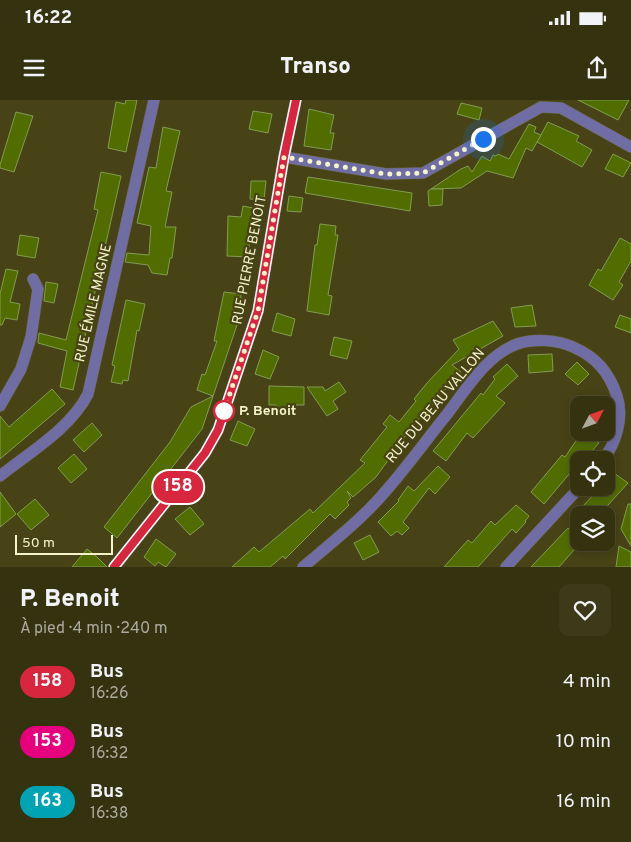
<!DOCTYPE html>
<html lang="fr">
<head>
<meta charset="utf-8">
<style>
  :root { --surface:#353210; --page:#3d3a19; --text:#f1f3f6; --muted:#aaaa9f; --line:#4f4d30 }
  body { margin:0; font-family:Overpass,sans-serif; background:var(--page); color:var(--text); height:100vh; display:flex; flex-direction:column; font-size:19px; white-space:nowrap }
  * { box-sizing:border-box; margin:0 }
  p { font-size:16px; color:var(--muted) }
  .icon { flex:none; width:28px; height:28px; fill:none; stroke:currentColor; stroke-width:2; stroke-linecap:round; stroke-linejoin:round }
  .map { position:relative; height:467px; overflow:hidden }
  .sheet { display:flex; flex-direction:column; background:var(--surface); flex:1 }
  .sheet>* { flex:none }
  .badge { padding:0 10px; border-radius:16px; font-size:18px; line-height:32px }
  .needle { width:32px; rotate:49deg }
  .buttons { position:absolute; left:570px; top:296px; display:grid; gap:10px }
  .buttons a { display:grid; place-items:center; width:45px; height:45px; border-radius:10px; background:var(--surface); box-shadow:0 2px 8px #0003,0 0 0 1px var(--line); font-size:25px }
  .scale { position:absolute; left:15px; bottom:12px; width:98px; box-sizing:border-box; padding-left:5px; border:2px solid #f4f3c9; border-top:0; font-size:14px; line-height:18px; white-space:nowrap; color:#f4f3c9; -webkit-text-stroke:4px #474316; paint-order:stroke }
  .you { position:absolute; width:25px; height:25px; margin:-12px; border:4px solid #fff; border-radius:50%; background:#1a73e8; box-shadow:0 0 0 8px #1a73e833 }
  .map>.badge { position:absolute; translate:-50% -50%; box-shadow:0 0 0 2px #fff }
  .round { display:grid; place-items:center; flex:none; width:52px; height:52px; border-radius:10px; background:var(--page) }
  .head { display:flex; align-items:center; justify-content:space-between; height:85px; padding:0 20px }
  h1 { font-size:24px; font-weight:800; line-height:38px }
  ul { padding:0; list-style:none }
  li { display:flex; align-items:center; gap:15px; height:60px; padding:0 20px }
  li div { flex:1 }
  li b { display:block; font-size:19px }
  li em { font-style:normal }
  li .badge { min-width:55px; font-weight:700; text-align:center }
  .status { display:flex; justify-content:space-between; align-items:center; height:35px; padding:0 25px; background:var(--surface); direction:ltr }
  .status svg { height:14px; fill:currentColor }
  header { display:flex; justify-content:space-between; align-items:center; height:65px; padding:0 20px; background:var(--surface); font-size:22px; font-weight:800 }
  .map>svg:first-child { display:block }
</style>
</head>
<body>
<div class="status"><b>16:22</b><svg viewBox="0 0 49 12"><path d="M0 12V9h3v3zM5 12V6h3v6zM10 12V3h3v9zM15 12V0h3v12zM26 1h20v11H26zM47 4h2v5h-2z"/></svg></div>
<header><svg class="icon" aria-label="menu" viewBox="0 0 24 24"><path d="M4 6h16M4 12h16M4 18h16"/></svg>Transo<svg class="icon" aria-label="share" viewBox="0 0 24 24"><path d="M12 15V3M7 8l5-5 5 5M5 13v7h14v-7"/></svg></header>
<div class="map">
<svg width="631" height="467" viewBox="0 0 631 467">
  <rect width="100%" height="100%" fill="#474316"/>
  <g fill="#516d00" stroke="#829c50">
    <path d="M126 0H137L126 52 108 48 116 2 125 4Z"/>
    <path d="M578 0H629L618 20Z"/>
    <path d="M461 3 482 8 479 20 457 14Z"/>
    <path d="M309 9 334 15 330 33H334L331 50 304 46Z"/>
    <path d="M253 11 272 14 268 33 249 29Z"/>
    <path d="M16 12 33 16 14 72 0 68V65Z"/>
    <path d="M548 22 579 36 576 41 592 50 582 67 537 42Z"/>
    <path d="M529 24 536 27 534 32 541 35 532 51 526 48 513 78 487 71 461 88 431 89 461 69 468 66 472 72 482 56 490 61 493 55 496 56 498 54 509 59Z"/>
    <path d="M163 27 180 31 166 91 172 92 165 127H176L172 158H170L167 175 152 173 148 165 125 162 127 153 149 155 151 126 137 123 149 67 156 68Z"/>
    <path d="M613 54 631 63 623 77 605 69Z"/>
    <path d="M101 72 121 76 73 290 60 287 67 251 38 243 39 233 66 240 98 110 94 109Z"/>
    <path d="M308 77 412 93 410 111 305 93Z"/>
    <path d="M251 81H266L264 100 250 99Z"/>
    <path d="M431 89H443L442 105 429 106 428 91Z"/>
    <path d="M289 96 303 98 301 112 287 111Z"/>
    <path d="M243 106 253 108 248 157 227 156 228 116 241 117Z"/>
    <path d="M320 124 336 126 335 135H338L328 195 332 196 329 215 307 211 315 145H317Z"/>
    <path d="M20 135 39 138 35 158 17 155Z"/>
    <path d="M620 138 631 144V161L619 182 623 185 613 200 589 185 598 169 601 171Z"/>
    <path d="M6 169 18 171 10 202 20 204 17 220 5 218 2 225H0V194Z"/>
    <path d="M46 182 58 184 54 203 44 201Z"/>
    <path d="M224 192 241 194V213L202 329 117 438 104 427 170 342 191 307 213 296 197 290 202 274 205 275 217 241H214Z"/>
    <path d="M126 200 145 204 139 231 137 230 128 281 123 280 122 284 111 282 115 266 112 265Z"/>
    <path d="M532 205 536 226 515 227 511 208Z"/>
    <path d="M277 213 295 219 291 236 272 231Z"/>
    <path d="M620 215 631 219V233L615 227Z"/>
    <path d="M493 221 503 236 452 265 461 272 412 327 376 377 353 397 347 391 351 398 347 402 349 405 335 419 330 414 285 459 283 456 270 467H232L254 447 259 452 310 409 313 413 365 363 360 360 387 327 383 324 390 315 399 322 416 301 414 299 427 283 459 249 453 240Z"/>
    <path d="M334 237 352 241 347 259 330 255Z"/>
    <path d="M263 250 279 257 270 279 255 274Z"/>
    <path d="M552 254 553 271 529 273 528 255Z"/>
    <path d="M577 262 589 274 578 285 565 274Z"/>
    <path d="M507 264 518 276 496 296 505 303 473 338 467 333 446 361 433 351 481 293 483 295 495 279 493 277Z"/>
    <path d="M339 282 346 292 333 301 338 309 327 316 307 287H323L325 291Z"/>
    <path d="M269 286 304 287V305H296V310H276V305H269Z"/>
    <path d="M52 289 65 304 0 359V316L9 327Z"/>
    <path d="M238 321 255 329 247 346 230 340Z"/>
    <path d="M92 323 102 335 84 352 73 340Z"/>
    <path d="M582 332 599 343 584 360H579V367L572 374 570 373 544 404 531 392 562 355 565 357Z"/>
    <path d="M74 354 87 369 71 383 58 368Z"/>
    <path d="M438 366 450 377 435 394 429 388 403 422 409 428 402 435 397 431 391 436 378 422 399 401 398 400 408 386 414 391Z"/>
    <path d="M614 373 628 383 599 415H590L581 408 600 388H606V382Z"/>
    <path d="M0 392 16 414 0 427Z"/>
    <path d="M35 399 49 415 31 430 17 414Z"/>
    <path d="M628 404H631V446L621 429Z"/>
    <path d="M516 405 529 416 525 421 526 422 516 433 512 429 478 467H444L468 440 472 443 491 421 495 425Z"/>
    <path d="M190 407 204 424 190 435 175 419Z"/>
    <path d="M568 428 579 438V442H581L559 467H531Z"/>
    <path d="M370 435 379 452 363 460 354 443Z"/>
    <path d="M156 439 176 454 166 467 158 462 155 466 144 457Z"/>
    <path d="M619 446 631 452V467H616Z"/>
    <path d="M87 449 97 457 107 467H72Z"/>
  </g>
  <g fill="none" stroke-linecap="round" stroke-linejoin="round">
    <g stroke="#666336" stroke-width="12">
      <g id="minor">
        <path d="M284 57 386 74 423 73 541 7 561 8 631 47"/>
        <path d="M0 306 21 269 31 237 38 189 33 179"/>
        <path d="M0 376C30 352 70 329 88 294L154 0"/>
        <path d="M114 467 205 353 218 330 258 211 284 57 296 0"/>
        <path d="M303 467C329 445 363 418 384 393 407 367 427 339 448 313 467 288 487 255 517 244 534 238 558 240 573 247 596 257 609 272 617 296 624 318 616 343 603 360"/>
        <path d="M506 467 579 388"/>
      </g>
    </g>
    <use href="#minor" stroke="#706da4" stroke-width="11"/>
  </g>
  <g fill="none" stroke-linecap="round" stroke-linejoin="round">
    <g stroke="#fff" stroke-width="11">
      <path id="line" d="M114 467 205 353 218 330 258 211 284 57 296 0"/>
    </g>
    <use href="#line" stroke="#d7263d" stroke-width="8"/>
    <path stroke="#f4f3c9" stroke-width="5" stroke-dasharray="0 9" d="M224 311 258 211 284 57 386 74 423 73 483 39"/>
  </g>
  <circle fill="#fff" stroke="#d7263d" stroke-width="2.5" cx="224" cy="311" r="10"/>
  <g text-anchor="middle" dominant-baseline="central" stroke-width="4.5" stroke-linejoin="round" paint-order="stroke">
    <g font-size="14" fill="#f4f3c9" stroke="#474316">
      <text transform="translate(250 160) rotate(-79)">RUE PIERRE BENOIT</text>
      <text transform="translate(94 203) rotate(-77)">RUE ÉMILE MAGNE</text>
      <text transform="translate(436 306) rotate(-50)">RUE DU BEAU VALLON</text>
    </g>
    <g font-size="14" font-weight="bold" fill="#f4f3c9" stroke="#474316" text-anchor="start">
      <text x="239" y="311">P. Benoit</text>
    </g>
  </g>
</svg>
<div class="buttons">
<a><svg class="needle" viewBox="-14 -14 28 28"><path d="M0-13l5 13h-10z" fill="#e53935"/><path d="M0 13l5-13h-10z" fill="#aaaa9f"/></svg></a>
<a><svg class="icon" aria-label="locate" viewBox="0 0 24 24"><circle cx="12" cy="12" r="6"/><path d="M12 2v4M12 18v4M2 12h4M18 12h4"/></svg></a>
<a><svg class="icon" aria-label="layers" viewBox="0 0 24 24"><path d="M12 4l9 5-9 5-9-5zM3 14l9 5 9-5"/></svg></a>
</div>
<div class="scale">50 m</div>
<div class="you" style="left:483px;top:39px"></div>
<b class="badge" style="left:178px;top:387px;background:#d7263d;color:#fff">158</b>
</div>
<section class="sheet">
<div class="head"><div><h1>P. Benoit</h1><p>À pied · 4 min · 240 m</p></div><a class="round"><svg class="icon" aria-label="heart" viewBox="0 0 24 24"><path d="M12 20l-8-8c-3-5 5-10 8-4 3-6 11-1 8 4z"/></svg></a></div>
<ul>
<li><span class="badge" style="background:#d7263d;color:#fff">158</span><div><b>Bus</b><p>16:26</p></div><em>4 min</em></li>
<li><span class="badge" style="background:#e6007e;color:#fff">153</span><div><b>Bus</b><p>16:32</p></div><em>10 min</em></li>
<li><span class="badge" style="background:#00a3b4;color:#fff">163</span><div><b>Bus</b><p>16:38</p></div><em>16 min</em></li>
</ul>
</section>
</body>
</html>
